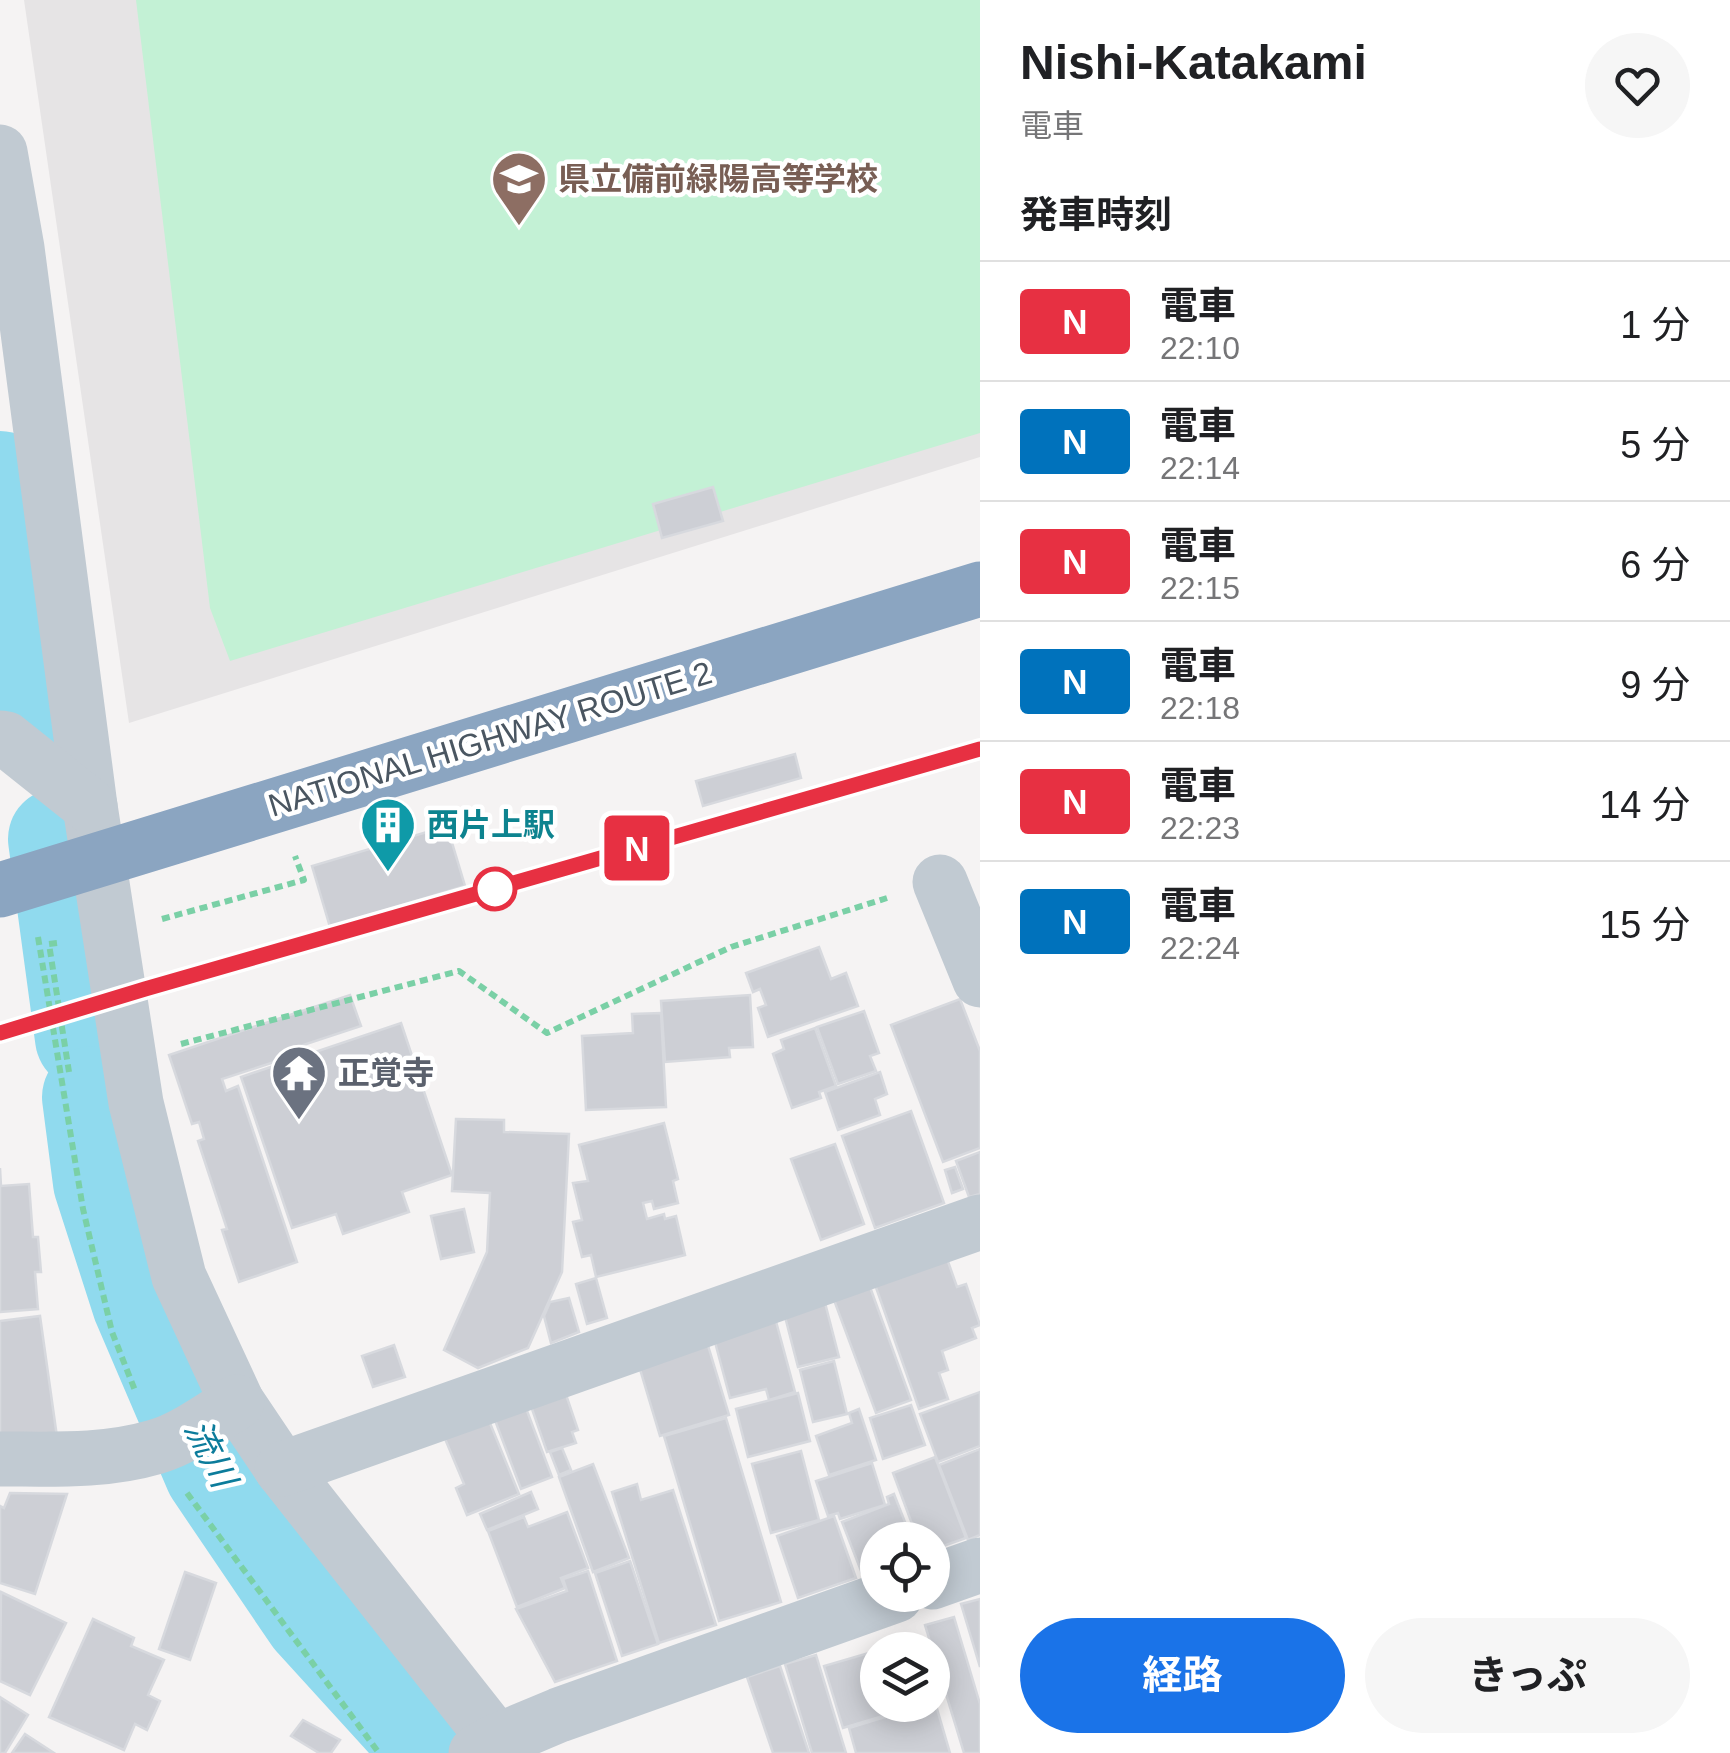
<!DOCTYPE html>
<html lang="ja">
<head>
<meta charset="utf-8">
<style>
  :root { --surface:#fff; --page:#f6f6f6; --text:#202124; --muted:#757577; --line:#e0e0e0; --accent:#1a73e8 }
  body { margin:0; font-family:Arial,"Noto Sans JP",sans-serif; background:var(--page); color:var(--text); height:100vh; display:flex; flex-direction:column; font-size:38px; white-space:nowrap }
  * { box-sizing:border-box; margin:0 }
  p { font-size:32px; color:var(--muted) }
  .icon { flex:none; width:55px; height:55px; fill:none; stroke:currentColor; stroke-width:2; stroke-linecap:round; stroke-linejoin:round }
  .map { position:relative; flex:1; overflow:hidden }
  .details { display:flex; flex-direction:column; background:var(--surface); width:750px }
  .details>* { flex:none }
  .badge { padding:0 20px; border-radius:8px; font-size:35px; line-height:65px }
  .tools { position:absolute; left:860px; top:1522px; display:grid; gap:20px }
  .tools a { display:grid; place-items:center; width:90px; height:90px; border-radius:50%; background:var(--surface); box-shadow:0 5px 25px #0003; font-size:50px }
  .map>.badge { position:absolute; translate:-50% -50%; box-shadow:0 0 0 5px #fff }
  h2 { padding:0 40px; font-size:38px; line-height:90px }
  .round { display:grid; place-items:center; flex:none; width:105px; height:105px; border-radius:52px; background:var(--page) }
  .summary { display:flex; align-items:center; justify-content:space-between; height:170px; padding:0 40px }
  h1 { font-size:48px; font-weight:700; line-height:75px }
  .cta { display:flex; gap:20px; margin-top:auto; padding:20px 40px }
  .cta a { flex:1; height:115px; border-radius:60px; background:var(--accent); color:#fff; font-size:40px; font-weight:700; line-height:115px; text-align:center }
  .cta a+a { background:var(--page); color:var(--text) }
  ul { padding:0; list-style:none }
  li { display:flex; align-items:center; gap:30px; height:120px; padding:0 40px; border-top:2px solid var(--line) }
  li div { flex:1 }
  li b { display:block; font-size:38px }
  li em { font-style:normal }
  li .badge { min-width:110px; font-weight:700; text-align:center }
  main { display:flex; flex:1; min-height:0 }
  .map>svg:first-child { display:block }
</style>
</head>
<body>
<main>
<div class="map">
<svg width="980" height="1753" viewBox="0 0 980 1753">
  <rect width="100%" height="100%" fill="#f5f3f3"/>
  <path fill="#e6e4e5" d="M24 0H980V457L129 723Z"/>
  <path fill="#c3f1d5" d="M136 0H980V433L230 661 210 608Z"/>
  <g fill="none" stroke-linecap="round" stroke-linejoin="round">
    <g stroke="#90daee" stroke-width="102">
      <path d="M0 482 33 703"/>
      <path d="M59 839 86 1038"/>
      <path d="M93 1097 104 1182 143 1303 215 1471 314 1617 438 1753"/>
    </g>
  </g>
  <g fill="#cdcfd5" stroke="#d7d9de" stroke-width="2.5">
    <path d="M713 487 723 521 662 538 653 504Z"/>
    <path d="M795 754 801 778 703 806 696 781Z"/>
    <path d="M447 826 465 886 330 927 312 866Z"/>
    <path d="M819 947 831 979 846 973 858 1006 768 1037 758 1008 766 1005 760 989 753 992 746 973Z"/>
    <path d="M350 995 361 1026 297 1047 299 1054 222 1079 226 1091 238 1086 297 1262 239 1282 222 1230 227 1229 198 1141 204 1139 199 1122 192 1124 169 1055Z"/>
    <path d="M750 995 753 1047 729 1048 730 1057 665 1062 661 1001Z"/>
    <path d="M960 999 980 1051V1148L943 1162 891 1025Z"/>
    <path d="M864 1011 879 1053 870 1056 876 1071 838 1084 817 1027Z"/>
    <path d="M661 1013 666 1107 586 1110 582 1036 633 1033 632 1014Z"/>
    <path d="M401 1023 452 1175 402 1192 409 1212 343 1234 336 1214 292 1228 241 1077Z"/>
    <path d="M815 1028 836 1086 819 1092 821 1098 792 1108 773 1054 784 1049 781 1040Z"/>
    <path d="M880 1072 887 1094 875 1099 880 1115 838 1130 825 1092Z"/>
    <path d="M911 1111 944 1203 875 1228 842 1136Z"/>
    <path d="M456 1119 504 1120V1132L569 1134 562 1272 528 1348 478 1368 444 1350 487 1252 490 1193 452 1191Z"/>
    <path d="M664 1123 678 1179 673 1181 678 1203 654 1209 652 1201 643 1203 647 1219 664 1214 665 1219 676 1216 685 1255 596 1277 591 1255 582 1257 573 1222 582 1220 573 1183 588 1181 579 1145Z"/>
    <path d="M835 1144 864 1224 821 1240 791 1159Z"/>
    <path d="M980 1152V1194L969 1197 956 1161Z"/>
    <path d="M955 1167 963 1189 952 1193 945 1170Z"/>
    <path d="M0 1168 1 1186 29 1184 33 1237H38L41 1272H35L38 1309 0 1312Z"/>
    <path d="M464 1209 474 1252 441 1259 431 1216Z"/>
    <path d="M945 1253 957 1287 966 1284 980 1325 972 1328 976 1338 942 1351 948 1370 939 1373 948 1399 919 1409 873 1279Z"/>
    <path d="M596 1278 607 1318 587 1324 576 1284Z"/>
    <path d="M870 1287 911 1400 876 1413 834 1300Z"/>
    <path d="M823 1295 839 1357 798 1367 782 1305Z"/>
    <path d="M569 1298 579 1332 551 1343 544 1316 550 1302Z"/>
    <path d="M774 1314 795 1392 769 1400 766 1389 730 1398 712 1331Z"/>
    <path d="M40 1316 57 1437 0 1445V1321Z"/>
    <path d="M703 1329 729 1415 660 1436 634 1349Z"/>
    <path d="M394 1345 405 1377 373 1387 362 1356Z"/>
    <path d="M834 1361 847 1414 813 1422 800 1370Z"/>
    <path d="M560 1377 578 1430 572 1432 576 1443 547 1452 525 1389Z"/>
    <path d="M980 1392V1446L938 1462 920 1414Z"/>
    <path d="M798 1393 810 1441 748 1457 736 1409Z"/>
    <path d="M521 1395 552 1477 521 1489 490 1407Z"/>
    <path d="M911 1405 925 1445 883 1459 870 1418Z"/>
    <path d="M483 1406 519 1494 467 1515 456 1488 464 1484 438 1422Z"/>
    <path d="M859 1409 876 1460 829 1475 816 1436 852 1423 849 1413Z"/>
    <path d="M726 1418 781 1602 719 1621 664 1436Z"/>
    <path d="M562 1448 571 1470 559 1475 550 1452Z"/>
    <path d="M980 1449V1535L968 1540 939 1465Z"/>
    <path d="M801 1451 819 1520 771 1533 752 1464Z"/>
    <path d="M935 1457 966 1538 932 1550V1540H918L893 1473Z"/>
    <path d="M872 1463 885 1505 840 1519 838 1513 828 1516 816 1481Z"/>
    <path d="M593 1464 629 1558 593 1572 559 1477Z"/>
    <path d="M637 1484 641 1500 673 1490 716 1625 659 1643 612 1492Z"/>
    <path d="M531 1492 538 1509 487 1530 480 1514Z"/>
    <path d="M10 1493 67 1494 35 1594 0 1583V1506L4 1508Z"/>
    <path d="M894 1494 912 1540H878V1571L863 1576 842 1522 889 1504 887 1497Z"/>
    <path d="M567 1512 588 1568 561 1578 565 1588 517 1607 488 1531 524 1517 528 1527Z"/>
    <path d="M834 1516 856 1578 798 1598 777 1536Z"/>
    <path d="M630 1561 658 1644 622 1656 595 1573Z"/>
    <path d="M588 1571 617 1661 555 1682 516 1609 567 1591 563 1579Z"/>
    <path d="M185 1572 216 1583 190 1660 159 1649Z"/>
    <path d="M1 1592 66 1623 30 1695 0 1681Z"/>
    <path d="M980 1599V1667L961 1604Z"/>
    <path d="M954 1617 980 1704V1753H964L925 1625Z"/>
    <path d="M93 1619 134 1638 131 1646 164 1660 148 1695 160 1701 147 1730 135 1724 124 1750 49 1717Z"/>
    <path d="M872 1652 878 1671V1705H888L890 1714 843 1728 824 1666Z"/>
    <path d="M816 1655 846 1753H812L785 1664Z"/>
    <path d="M780 1666 809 1753H773L747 1677Z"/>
    <path d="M0 1697 28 1715 5 1753H0Z"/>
    <path d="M932 1702H935L950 1753H856L849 1728 924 1705H932Z"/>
    <path d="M303 1720 340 1740 331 1753H319L291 1736Z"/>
    <path d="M25 1734 54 1753H12Z"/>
  </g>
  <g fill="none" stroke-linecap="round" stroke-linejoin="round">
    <g stroke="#7ad0a6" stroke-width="6" stroke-dasharray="8 5" stroke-linecap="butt">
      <path d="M162 919 304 880 295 856"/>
      <path d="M38 937 83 1209 112 1332 136 1393"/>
      <path d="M57 943 49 944 69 1072"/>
      <path d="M181 1044 459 971 547 1033 731 947 887 898"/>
      <path d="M187 1493 379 1753"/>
    </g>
    <g stroke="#c1cad2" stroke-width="55">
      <path d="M0 152 17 248 90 806 136 1103 179 1277 237 1402 282 1469 506 1753"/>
      <path d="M0 738 6 739 90 806"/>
      <path d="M940 882 980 980"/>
      <path d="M0 1459C52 1459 104 1462 155 1447 183 1439 212 1418 237 1402"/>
      <path d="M282 1469 980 1222"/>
      <path d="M932 1582 980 1565"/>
      <path d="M476 1753 497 1741 559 1715 896 1595"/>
    </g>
    <path stroke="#8ba5c1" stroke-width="55" d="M0 890 980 589"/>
    <path stroke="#b5b8bd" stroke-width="8" d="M0 1033 980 749"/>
  </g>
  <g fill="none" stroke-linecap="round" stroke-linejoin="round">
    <g stroke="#fff" stroke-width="22">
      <path id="line" d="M0 1033 145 989 980 749"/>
    </g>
    <use href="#line" stroke="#e73042" stroke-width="15"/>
  </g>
  <defs>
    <g id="school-pin" transform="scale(2.875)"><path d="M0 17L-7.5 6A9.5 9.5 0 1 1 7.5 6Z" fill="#8d6e63" stroke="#fff"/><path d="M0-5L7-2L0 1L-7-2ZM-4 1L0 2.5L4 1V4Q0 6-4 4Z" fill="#fff"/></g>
    <g id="building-pin" transform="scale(2.875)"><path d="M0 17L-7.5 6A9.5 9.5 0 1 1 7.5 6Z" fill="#0f9aa8" stroke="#fff"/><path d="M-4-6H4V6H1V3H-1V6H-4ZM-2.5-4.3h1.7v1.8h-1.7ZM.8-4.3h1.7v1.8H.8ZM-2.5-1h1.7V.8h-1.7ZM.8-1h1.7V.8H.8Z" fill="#fff"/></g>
    <g id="temple-pin" transform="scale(2.875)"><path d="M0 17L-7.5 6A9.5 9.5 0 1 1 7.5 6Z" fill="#6b7280" stroke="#fff"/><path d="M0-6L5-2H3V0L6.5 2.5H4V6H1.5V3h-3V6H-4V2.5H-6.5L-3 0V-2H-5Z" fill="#fff"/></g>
  </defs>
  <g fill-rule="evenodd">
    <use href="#school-pin" x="519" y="179"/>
    <use href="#building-pin" x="388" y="825"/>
    <use href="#temple-pin" x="299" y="1073"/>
  </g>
  <circle fill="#fff" stroke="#e73042" stroke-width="5" cx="495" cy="889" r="20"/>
  <g text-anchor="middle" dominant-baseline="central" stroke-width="9" stroke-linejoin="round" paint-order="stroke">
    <g font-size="32" font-weight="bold" fill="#785e54" stroke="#fff" text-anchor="start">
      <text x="558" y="179">県立備前緑陽高等学校</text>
    </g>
    <g font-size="32" fill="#4a5661" stroke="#fff">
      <text transform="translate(490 739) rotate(-17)">NATIONAL HIGHWAY ROUTE 2</text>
    </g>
    <g font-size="32" font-weight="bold" fill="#0d838f" stroke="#fff" text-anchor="start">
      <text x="427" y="825">西片上駅</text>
    </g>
    <g font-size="32" font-weight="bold" fill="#5b616d" stroke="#fff" text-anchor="start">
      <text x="338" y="1073">正覚寺</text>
    </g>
    <g font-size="35" font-style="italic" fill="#0c7c9b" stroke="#fff">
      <text transform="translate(211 1453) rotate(63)">流川</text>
    </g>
  </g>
</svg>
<div class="tools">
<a><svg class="icon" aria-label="locate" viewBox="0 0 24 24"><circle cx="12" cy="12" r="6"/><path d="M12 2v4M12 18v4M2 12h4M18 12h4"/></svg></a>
<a><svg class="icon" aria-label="layers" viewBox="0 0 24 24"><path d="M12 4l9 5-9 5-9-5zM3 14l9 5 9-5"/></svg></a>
</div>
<b class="badge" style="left:637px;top:848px;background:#e73042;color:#fff">N</b>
</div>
<section class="details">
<div class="summary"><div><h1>Nishi-Katakami</h1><p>電車</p></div><a class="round"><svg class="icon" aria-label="heart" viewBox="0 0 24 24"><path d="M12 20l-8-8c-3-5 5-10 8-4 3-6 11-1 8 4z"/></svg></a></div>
<h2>発車時刻</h2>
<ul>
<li><span class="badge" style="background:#e73042;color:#fff">N</span><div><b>電車</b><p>22:10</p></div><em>1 分</em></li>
<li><span class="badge" style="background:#0072bc;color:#fff">N</span><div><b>電車</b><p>22:14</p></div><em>5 分</em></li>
<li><span class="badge" style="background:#e73042;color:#fff">N</span><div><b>電車</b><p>22:15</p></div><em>6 分</em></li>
<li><span class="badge" style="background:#0072bc;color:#fff">N</span><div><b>電車</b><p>22:18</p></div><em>9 分</em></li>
<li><span class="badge" style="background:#e73042;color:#fff">N</span><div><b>電車</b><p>22:23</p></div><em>14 分</em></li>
<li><span class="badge" style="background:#0072bc;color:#fff">N</span><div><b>電車</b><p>22:24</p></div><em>15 分</em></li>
</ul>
<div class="cta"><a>経路</a><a>きっぷ</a></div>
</section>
</main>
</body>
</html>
